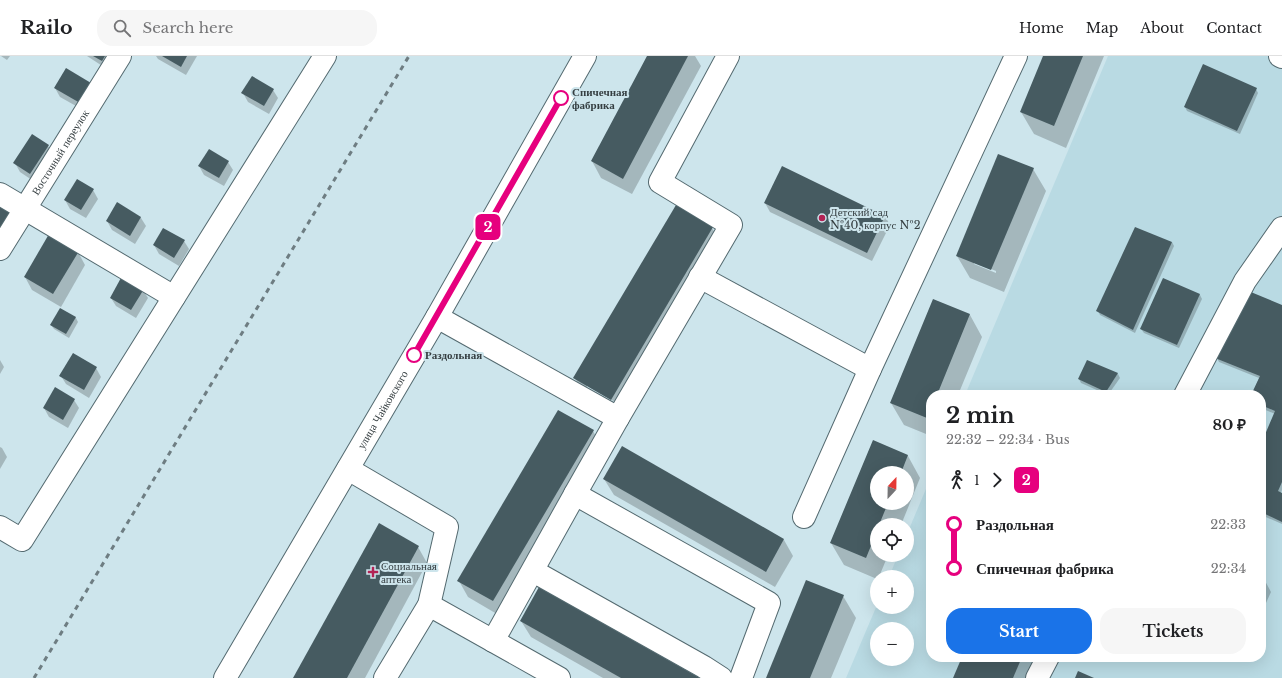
<!DOCTYPE html>
<html lang="en">
<head>
<meta charset="utf-8">
<style>
  :root { --surface:#fff; --page:#f6f6f6; --text:#202124; --muted:#757577; --line:#e0e0e0; --accent:#1a73e8 }
  body { margin:0; font-family:"Libre Baskerville",serif; background:var(--page); color:var(--text); height:100vh; display:flex; flex-direction:column; font-size:15px; white-space:nowrap }
  * { box-sizing:border-box; margin:0 }
  p { font-size:13px; color:var(--muted) }
  .icon { flex:none; width:22px; height:22px; fill:none; stroke:currentColor; stroke-width:2; stroke-linecap:round; stroke-linejoin:round }
  .map { position:relative; flex:1; overflow:hidden }
  .panel { position:absolute; left:926px; top:334px; width:340px; height:272px; display:flex; flex-direction:column; background:var(--surface); border-radius:16px; box-shadow:0 4px 16px #0002 }
  .panel>* { flex:none }
  .badge { padding:0 8px; border-radius:6px; font-size:14px; line-height:26px }
  .needle { width:26px; rotate:22deg }
  .controls { position:absolute; left:870px; top:410px; display:grid; gap:8px }
  .controls a { display:grid; place-items:center; width:44px; height:44px; border-radius:50%; background:var(--surface); box-shadow:0 4px 16px #0002; font-size:20px }
  .map>.badge { position:absolute; translate:-50% -50%; box-shadow:0 0 0 2px #fff }
  .legs { display:flex; align-items:center; gap:6px; height:44px; padding:0 20px; font-size:13px }
  .legs p { margin-inline-start:auto }
  .summary { display:flex; align-items:center; justify-content:space-between; height:68px; padding:0 20px }
  h1 { font-size:22px; font-weight:700; line-height:30px }
  .action { display:flex; gap:8px; margin-top:auto; padding:8px 20px }
  .action a { flex:1; height:46px; border-radius:16px; background:var(--accent); color:#fff; font-size:16px; font-weight:700; line-height:46px; text-align:center }
  .action a+a { background:var(--page); color:var(--text) }
  ul { padding:0 20px; list-style:none }
  li { display:flex; align-items:center; gap:14px; height:44px; font-size:15px }
  li i { display:grid; place-items:center; width:6px; height:100%; margin:0 5px; background:currentColor }
  li i::after { content:''; width:10px; height:10px; margin:-5px; border:3px solid; border-radius:50%; background:var(--surface) }
  li p { margin-inline-start:auto }
  li:first-child i { background:linear-gradient(#0000 50%,currentColor 0) }
  li:last-child i { background:linear-gradient(currentColor 50%,#0000 0) }
  header { display:flex; align-items:center; gap:24px; box-sizing:border-box; height:56px; padding:0 20px; background:var(--surface); border-bottom:1px solid var(--line) }
  header strong { font-size:19px }
  nav { display:flex; gap:22px; margin-inline-start:auto; font-size:14px }
  .search { width:280px; height:36px; background:var(--page); display:flex; align-items:center; gap:10px; box-sizing:border-box; padding:0 14px; border-radius:16px; color:var(--muted); font-size:15px }
  .map>svg:first-child { display:block }
</style>
</head>
<body>
<header>
<strong>Railo</strong>
<div class="search"><svg class="icon" aria-label="search" viewBox="0 0 24 24"><circle cx="10" cy="10" r="6"/><path d="M15 15l6 6"/></svg>Search here</div>
<nav><a>Home</a><a>Map</a><a>About</a><a>Contact</a></nav>
</header>
<div class="map">
<svg width="1282" height="622" viewBox="0 0 1282 622">
  <rect width="100%" height="100%" fill="#cde5ec"/>
  <path fill="#b9dae3" fill-rule="evenodd" d="M1108 0H1282V622H846L877 549V551H907V521H889L898 499H907V478L931 421V601H1261V339H965ZM877 573H907V603H877Z"/>
  <g fill="#0003" fill-rule="evenodd">
    <path d="M1 0H10L7 4Z"/>
    <path d="M87 0H116L107 13Z"/>
    <path d="M156 0H197L186 19 158 3Z"/>
    <path d="M648 0H695L701 10 632 138 601 122 592 105Z"/>
    <path d="M1044 0H1104L1066 92 1034 78 1021 56Z"/>
    <path d="M66 13 85 55 60 41 55 32Z"/>
    <path d="M1256 33 1258 37 1240 78 1187 55 1185 51Z"/>
    <path d="M273 34 278 42 269 58 248 46 243 37Z"/>
    <path d="M48 90 53 98 35 126 20 116 15 107Z"/>
    <path d="M228 106 233 114 224 130 204 119 199 110Z"/>
    <path d="M1033 113 1046 135 1004 236 970 222 957 200ZM974 206 996 215V217L974 208Z"/>
    <path d="M93 134 98 143 86 162 70 153 65 144Z"/>
    <path d="M765 147 885 160 890 169 872 205 770 156Z"/>
    <path d="M117 148 141 162 146 170 135 188 112 174 107 165Z"/>
    <path d="M676 151 712 172 722 188 620 360 584 339 575 322ZM587 329 615 346 614 348 587 332Z"/>
    <path d="M184 185 189 193 179 210 159 198 154 189Z"/>
    <path d="M1172 186 1174 190 1135 277 1100 259 1098 255Z"/>
    <path d="M78 196 85 209 61 251 32 234 25 221Z"/>
    <path d="M1163 223 1200 239 1202 243 1179 292 1144 277 1141 273Z"/>
    <path d="M143 234 148 242 136 262 116 250 111 242Z"/>
    <path d="M934 244 970 259 982 281 958 339H931V380L904 369 891 347Z"/>
    <path d="M1282 251V434L1281 437 1282 438V468L1261 459V390L1275 358 1261 352V339H1252L1259 322 1219 306 1217 302Z"/>
    <path d="M61 253 76 262 78 266 69 282 54 273 51 269Z"/>
    <path d="M0 304 4 311 0 318Z"/>
    <path d="M1088 306 1118 318 1120 322 1108 339 1081 327 1079 323Z"/>
    <path d="M96 312 101 321 89 342 66 328 61 320Z"/>
    <path d="M74 344 79 352 68 372 49 361 44 352Z"/>
    <path d="M593 375 602 391 502 561 468 541 459 525Z"/>
    <path d="M873 386 908 400 920 422 901 469H877V499H888L879 521H877V523L844 509 831 487ZM877 417H907V447H877Z"/>
    <path d="M0 391 2 392 7 401 0 413Z"/>
    <path d="M622 392 784 484 793 500 775 531 614 439 604 423Z"/>
    <path d="M418 491 427 507 365 622H294Z"/>
    <path d="M1261 522 1264 523 1271 536 1261 558Z"/>
    <path d="M843 540 856 562 831 622H767Z"/>
    <path d="M521 565 698 622H603L531 581Z"/>
    <path d="M963 601H1038L1029 622H954Z"/>
  </g>
  <g fill="#465b61">
    <path d="M93 0H105L102 5Z"/>
    <path d="M162 0H187L181 11Z"/>
    <path d="M647 0H688L623 123 591 105Z"/>
    <path d="M1043 0H1083L1054 70 1020 56Z"/>
    <path d="M1203 8 1257 32 1237 75 1184 51Z"/>
    <path d="M66 12 91 27 80 47 54 32Z"/>
    <path d="M252 20 274 33 264 50 241 37Z"/>
    <path d="M32 78 49 89 30 118 13 107Z"/>
    <path d="M209 93 229 105 219 122 198 110Z"/>
    <path d="M998 98 1034 112 991 214 956 200Z"/>
    <path d="M782 110 885 160 867 197 764 147Z"/>
    <path d="M77 123 94 133 81 154 64 144Z"/>
    <path d="M117 146 141 161 130 180 106 165Z"/>
    <path d="M0 147 14 155 0 180Z"/>
    <path d="M676 149 713 171 611 344 573 322Z"/>
    <path d="M1135 171 1172 186 1133 274 1096 255Z"/>
    <path d="M163 172 185 184 174 202 153 189Z"/>
    <path d="M49 178 79 195 53 238 24 221Z"/>
    <path d="M122 220 144 233 131 254 110 242Z"/>
    <path d="M1163 222 1200 238 1177 289 1140 273Z"/>
    <path d="M1246 234 1282 249V426L1278 435 1282 437V466L1261 456V388L1275 355 1261 349V339H1251L1260 320 1215 302Z"/>
    <path d="M933 243 970 258 937 339H931V353L927 362 890 347Z"/>
    <path d="M60 252 76 261 66 278 50 269Z"/>
    <path d="M73 297 97 311 84 334 59 320Z"/>
    <path d="M1087 304 1118 317 1106 336 1078 323Z"/>
    <path d="M55 331 75 343 63 364 43 352Z"/>
    <path d="M558 354 594 374 493 545 457 525Z"/>
    <path d="M873 384 908 399 901 417H877V447H888L879 469H877V475L866 502 830 487Z"/>
    <path d="M622 390 784 483 766 516 603 423Z"/>
    <path d="M379 467 419 490 347 622H293Z"/>
    <path d="M806 524 844 539 810 622H766Z"/>
    <path d="M539 531 700 622H621L520 565Z"/>
    <path d="M962 601H1022L1013 622H953Z"/>
    <path d="M1078 615 1094 622H1075Z"/>
  </g>
  <g fill="none" stroke-linecap="round" stroke-linejoin="round">
    <g stroke="#546a70" stroke-width="24">
      <g id="minor">
        <path d="M728 0 660 126 731 169 618 362 575 438 769 547 741 622"/>
        <path d="M1280 0 1282 1"/>
        <path d="M0 138 174 241"/>
        <path id="s1" d="M0 193 120 0"/>
        <path d="M700 221 870 313"/>
        <path d="M437 261 618 362"/>
        <path d="M1185 339 1245 225 1282 172"/>
        <path d="M348 413 447 471 429 549 385 622"/>
        <path d="M804 461 870 313 1016 0"/>
        <path d="M0 471 22 484 325 0"/>
        <path d="M533 515 704 611 721 622"/>
        <path d="M429 549 559 622"/>
        <path d="M493 585 575 438"/>
        <path id="s2" d="M225 622 437 261 585 0"/>
        <path d="M1037 622 1048 601"/>
      </g>
    </g>
    <use href="#minor" stroke="#fff" stroke-width="22"/>
    <path stroke="#6e7d82" stroke-width="3" stroke-dasharray="5 5" stroke-linecap="butt" d="M34 622 409 0"/>
  </g>
  <g fill="none" stroke-linecap="round" stroke-linejoin="round">
    <g stroke="#fff" stroke-width="9">
      <path id="line-1" d="M414 299 561 42"/>
    </g>
    <use href="#line-1" stroke="#e6007e" stroke-width="6"/>
  </g>
  <g fill="#fff" stroke="#e6007e" stroke-width="2">
    <circle cx="561" cy="42" r="7"/>
    <circle cx="414" cy="299" r="7"/>
  </g>
  <g fill="#b22254" stroke="#cde5ec" stroke-width="1.5">
    <circle cx="822" cy="162" r="4"/>
    <path d="M371 510h4v4h4v4h-4v4h-4v-4h-4v-4h4z"/>
  </g>
  <g text-anchor="middle" dominant-baseline="central" stroke-width="4" stroke-linejoin="round" paint-order="stroke">
    <g font-size="11" font-weight="bold" fill="#353e41" stroke="#cde5ec" text-anchor="start">
      <text x="572" y="36">Спичечная<tspan x="572" dy="13">фабрика</tspan></text>
      <text x="425" y="299">Раздольная</text>
    </g>
    <g font-size="11" fill="#353e41" stroke="#cde5ec">
      <text stroke="none"><textPath href="#s1" startOffset="114">Восточный переулок</textPath></text>
      <text stroke="none"><textPath href="#s2" startOffset="311">улица Чайковского</textPath></text>
    </g>
    <g font-size="11" fill="#353e41" stroke="#cde5ec" text-anchor="start">
      <text x="830" y="156">Детский сад<tspan x="830" dy="13">№40, корпус №2</tspan></text>
      <text x="381" y="510">Социальная<tspan x="381" dy="13">аптека</tspan></text>
    </g>
  </g>
</svg>
<div class="controls">
<a><svg class="needle" viewBox="-14 -14 28 28"><path d="M0-13l5 13h-10z" fill="#e53935"/><path d="M0 13l5-13h-10z" fill="#757577"/></svg></a>
<a><svg class="icon" aria-label="locate" viewBox="0 0 24 24"><circle cx="12" cy="12" r="6"/><path d="M12 2v4M12 18v4M2 12h4M18 12h4"/></svg></a>
<a>+</a>
<a>−</a>
</div>
<b class="badge" style="left:488px;top:171px;background:#e6007e;color:#fff">2</b>
<section class="panel">
<div class="summary"><div><h1>2 min</h1><p>22:32 – 22:34 · Bus</p></div><b>80 ₽</b></div>
<div class="legs"><svg class="icon" aria-label="walk" viewBox="0 0 24 24"><circle cx="13" cy="4" r="2"/><path d="M13 8l-2 6 4 7M11 14l-3 7M7 12l3-4h3l4 4"/></svg>1<svg class="icon" aria-label="forward" viewBox="0 0 24 24"><path d="M9 5l7 7-7 7"/></svg><b class="badge" style="background:#e6007e;color:#fff">2</b></div>
<ul>
<li><i style="color:#e6007e"></i><b>Раздольная</b><p>22:33</p></li>
<li><i style="color:#e6007e"></i><b>Спичечная фабрика</b><p>22:34</p></li>
</ul>
<div class="action"><a>Start</a><a>Tickets</a></div>
</section>
</div>
</body>
</html>
